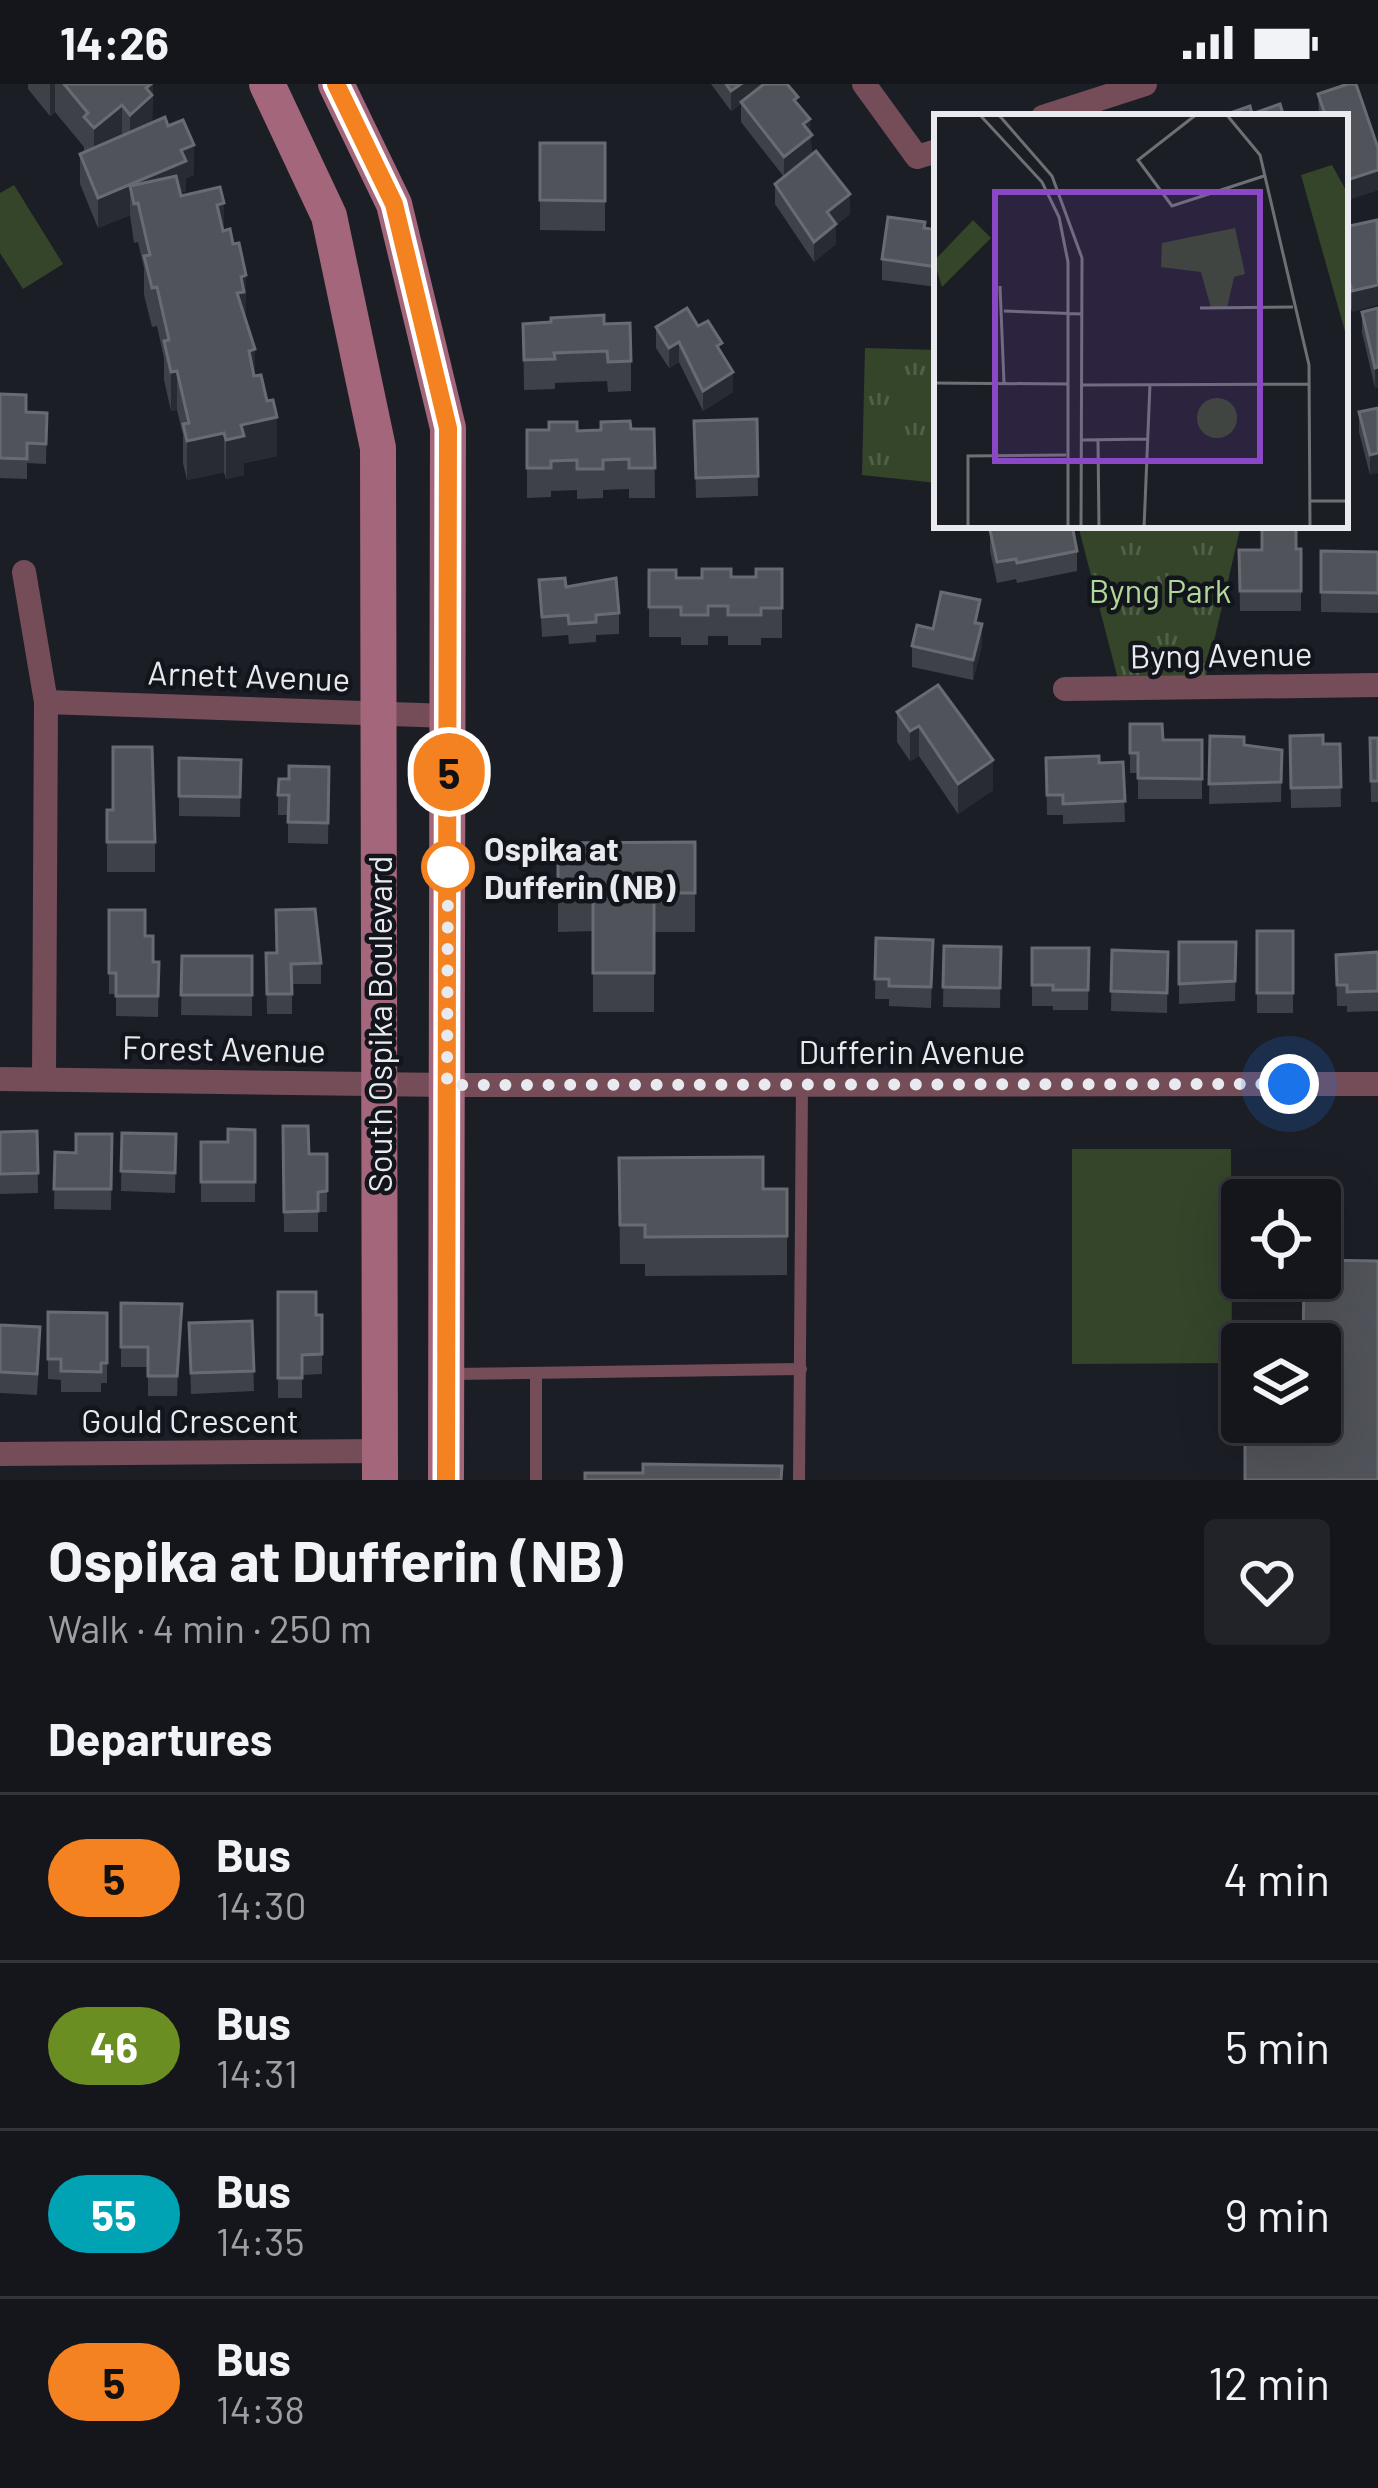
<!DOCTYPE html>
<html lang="en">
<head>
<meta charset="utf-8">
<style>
  :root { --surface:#15161c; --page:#222329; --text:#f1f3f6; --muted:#9d9fa3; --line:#34353b }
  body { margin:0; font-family:Barlow,sans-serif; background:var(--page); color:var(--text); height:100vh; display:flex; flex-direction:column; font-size:45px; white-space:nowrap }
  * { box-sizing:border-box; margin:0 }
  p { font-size:39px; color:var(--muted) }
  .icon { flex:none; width:66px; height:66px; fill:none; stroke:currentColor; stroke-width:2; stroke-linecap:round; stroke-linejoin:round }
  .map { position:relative; height:1396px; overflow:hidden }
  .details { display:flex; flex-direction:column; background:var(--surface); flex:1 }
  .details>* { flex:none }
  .badge { padding:0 24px; border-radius:39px; font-size:42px; line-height:78px }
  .controls { position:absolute; left:1221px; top:1095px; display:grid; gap:24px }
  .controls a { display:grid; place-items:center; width:120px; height:120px; border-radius:12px; background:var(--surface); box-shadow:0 12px 48px #0002,0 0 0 3px var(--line); font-size:60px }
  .you { position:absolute; width:60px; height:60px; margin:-30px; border:9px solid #fff; border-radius:50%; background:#1a73e8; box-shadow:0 0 0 18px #1a73e833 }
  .map>.badge { position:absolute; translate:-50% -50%; box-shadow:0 0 0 6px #fff }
  h2 { padding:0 48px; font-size:45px; line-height:108px }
  .round { display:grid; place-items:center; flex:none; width:126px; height:126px; border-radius:12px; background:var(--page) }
  .summary { display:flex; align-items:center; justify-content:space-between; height:204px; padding:0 48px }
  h1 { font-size:57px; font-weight:700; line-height:90px }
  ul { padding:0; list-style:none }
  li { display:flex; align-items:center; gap:36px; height:168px; padding:0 48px; border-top:3px solid var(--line) }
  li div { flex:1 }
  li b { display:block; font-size:45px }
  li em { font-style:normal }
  li .badge { min-width:132px; font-weight:700; text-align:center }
  .status { display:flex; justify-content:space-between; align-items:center; height:84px; padding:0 60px; background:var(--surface); direction:ltr }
  .status svg { height:33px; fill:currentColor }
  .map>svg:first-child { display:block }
</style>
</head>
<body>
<div class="status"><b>14:26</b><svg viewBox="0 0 49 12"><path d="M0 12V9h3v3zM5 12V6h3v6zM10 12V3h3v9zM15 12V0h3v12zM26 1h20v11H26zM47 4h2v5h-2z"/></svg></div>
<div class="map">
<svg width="1378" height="1396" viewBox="0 0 1378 1396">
  <defs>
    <pattern id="grass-tufts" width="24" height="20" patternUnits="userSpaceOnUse" patternTransform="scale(3)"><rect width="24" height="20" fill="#34452a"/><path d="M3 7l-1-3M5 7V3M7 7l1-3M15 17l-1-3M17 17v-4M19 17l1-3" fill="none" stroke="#516049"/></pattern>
  </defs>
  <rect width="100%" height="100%" fill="#1c1e26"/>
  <g fill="url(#grass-tufts)">
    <path d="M865 264 937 266V399L862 391Z"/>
    <path d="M1078 441H1241L1203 604 1120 603Z"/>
  </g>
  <g fill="#34452a">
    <path d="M14 101 63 180 23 205 0 169V109Z"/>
    <path d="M1072 1065H1231L1232 1279 1072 1280Z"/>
  </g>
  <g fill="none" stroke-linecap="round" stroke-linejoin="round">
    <g stroke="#744d59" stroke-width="12">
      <path d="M536 1289V1396"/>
      <path d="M453 1290 801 1285"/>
      <path d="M799 1396 802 1001"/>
    </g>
    <g stroke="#744d59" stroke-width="24">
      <path d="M864 0 917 73 937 67"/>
      <path d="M1043 33 1145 0"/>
      <path d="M24 488 46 618 44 995"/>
      <path d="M1065 605 1378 601"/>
      <path d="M46 618 449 632"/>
      <path d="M0 995 447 1001 1378 1000"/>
      <path d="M0 1370 380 1367"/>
    </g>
    <g stroke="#a4667a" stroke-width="36">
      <path d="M267 0 329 132 378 364 380 1396"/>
      <path d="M336 0 394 120 448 344 446 1396"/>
    </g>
  </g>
  <g fill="#3f4149">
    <path d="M28 0H153L152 39 194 91 186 94V107L180 109 181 112 224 147 246 231H244L255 292 277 372 244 379V391L226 395 224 388 187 396 183 379V351L177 326 171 327 164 296V274L157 242 152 243 144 211V184L138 158 134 159 130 131 98 144 80 100V70L84 68V63L55 28 50 32 28 5Z"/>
    <path d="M711 0H787L810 48 812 71 850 130 836 141V160L814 178 775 120V100L784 93 741 38V20L731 27Z"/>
    <path d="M1348 0H1356L1378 64V106L1347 116 1345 109V33H1319L1318 10Z"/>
    <path d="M540 59H605V147L540 146Z"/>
    <path d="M1377 136 1352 228 1345 200V143Z"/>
    <path d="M937 146V203L882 196V175Z"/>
    <path d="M1378 224 1375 304 1362 248V228Z"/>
    <path d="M523 240H604L631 277V307L608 308 607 297 555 299V305L524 306Z"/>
    <path d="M698 242 722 270 733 308 703 327 679 278 669 284 656 264V243Z"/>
    <path d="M0 310 26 328 47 329 46 380 27 379V395L0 394Z"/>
    <path d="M1378 324 1370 391 1359 348V328Z"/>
    <path d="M757 335 758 412 696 414 694 337Z"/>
    <path d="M654 345 655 414H629V405L603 406V414L577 415V406L551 407V413L527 414V346Z"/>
    <path d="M1007 441 1077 467V487L1017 499 1016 495 997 499 990 467V446L1007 443Z"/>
    <path d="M1301 465V527H1240L1239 466Z"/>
    <path d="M1321 467 1378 468V529L1321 528Z"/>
    <path d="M782 485V554H761V561H728V552H708V561H681V553H649V486L676 494H702L756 493Z"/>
    <path d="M539 496 566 503 619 529V550L596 551V558L569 560 568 551 542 553Z"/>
    <path d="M980 537 982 561 973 596 912 583V562L933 545Z"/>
    <path d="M938 601 993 706 958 730 919 672 910 677 897 658V628Z"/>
    <path d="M1130 640 1163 656H1202V715H1138V689H1130Z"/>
    <path d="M1210 652 1244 661 1282 666 1281 718 1209 720Z"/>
    <path d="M1290 652 1323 660H1340L1341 723 1291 724Z"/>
    <path d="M1370 654H1378V718H1371Z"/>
    <path d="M179 674 241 676 240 733 179 732Z"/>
    <path d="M1046 674 1099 679 1123 678 1125 738 1063 740V731H1047Z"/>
    <path d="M329 683 328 760 288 759V731H278V711L289 695Z"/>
    <path d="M107 726H113L155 758V788H107Z"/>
    <path d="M695 758V848H654V928H593V847L558 848V759Z"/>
    <path d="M109 826 145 852 153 878H159L158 933 116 932V910H109Z"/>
    <rect x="1257" y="847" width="36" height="82"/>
    <path d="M876 854 933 856 931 924 889 922V915H875Z"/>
    <path d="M1179 858H1236L1235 917 1179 920Z"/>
    <path d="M944 862 1001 863 1000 924 943 923Z"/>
    <path d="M1032 864H1089L1088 926H1053V922H1032Z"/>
    <path d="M1112 866 1168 868 1167 929 1111 927Z"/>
    <path d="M1378 868V927L1347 928V922H1337L1336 871Z"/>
    <path d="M266 869 321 879V900H292V930H267Z"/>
    <path d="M182 872H252V932L181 931Z"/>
    <path d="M283 1042 309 1070H327V1128H318V1148H284Z"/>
    <path d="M255 1046V1118H201V1058H228Z"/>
    <path d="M37 1047 38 1109 0 1110V1048Z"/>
    <path d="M122 1049 176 1050 175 1109 121 1107Z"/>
    <path d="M112 1050 111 1126 54 1125 55 1068 76 1069Z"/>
    <path d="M619 1074 763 1105H787V1191L645 1192V1180H620Z"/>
    <path d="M278 1208 316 1231H322V1290L302 1291V1314H278Z"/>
    <path d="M121 1219 182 1241 177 1312H148V1283H121Z"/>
    <path d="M48 1228 107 1229V1299H101V1308H61V1296L48 1295Z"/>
    <path d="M252 1237 254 1307 191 1310 189 1239Z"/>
    <path d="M0 1241 40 1263 37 1311 0 1309Z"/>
  </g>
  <g fill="#292b33">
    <path d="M50 0H55V28L50 32Z"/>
    <path d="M142 0H153L152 50 130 70V31Z"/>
    <path d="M741 0H766V2L731 27V7Z"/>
    <path d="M122 21V60L94 84V44Z"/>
    <path d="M810 35 812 71 784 93V73L803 40Z"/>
    <path d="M194 61V91L186 94V107L140 127 130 102V131L98 144V114L181 66Z"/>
    <path d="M1378 86V106L1347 116V96Z"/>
    <path d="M850 110V130L836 141V160L814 178V158L827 128Z"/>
    <path d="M224 119V158L217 121Z"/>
    <path d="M246 191V231H244L237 209 241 193Z"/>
    <path d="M1378 201V221L1352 228V207Z"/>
    <path d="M679 258V278L669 284V264Z"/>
    <path d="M255 265V304L249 267Z"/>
    <path d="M1378 283V304H1375V284Z"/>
    <path d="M177 287V326L171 327V288Z"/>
    <path d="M733 288V308L703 327V307Z"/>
    <path d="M277 333V372L244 379V391L226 395V356L241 341Z"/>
    <path d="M224 349V388L187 396V357Z"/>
    <path d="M1378 369V389L1370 391V371Z"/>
    <path d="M982 540V561L973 596V576Z"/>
    <path d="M919 642V672L910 677V647Z"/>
    <path d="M993 676V706L958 730V700Z"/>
    <path d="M182 1220V1241L177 1312V1292Z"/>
  </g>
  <g fill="#51535a" stroke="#696b72" stroke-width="3">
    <path d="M64 0H151L146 4 152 11 130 31 122 21 94 44 84 33 88 29Z"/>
    <path d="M726 0H741L731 7Z"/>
    <path d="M764 0H787L798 13 794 16 810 35 803 40 812 51 784 73 741 18Z"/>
    <path d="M1348 0H1356L1378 64V86L1347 96 1345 89V33H1326L1318 10Z"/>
    <path d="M1280 20 1284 33 1222 32 1250 22 1252 30Z"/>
    <path d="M165 33 168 42 183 36 194 61 181 66 186 77 98 114 80 70Z"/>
    <path d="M540 59H605V117L540 116Z"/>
    <path d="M816 67 850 110 827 128 836 140 814 158 775 100Z"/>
    <path d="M176 92 181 112 220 103 224 119 217 121 223 147 230 145 233 160 239 159 246 191 241 193 244 208 237 209 255 265 249 267 254 292 261 291 267 317 273 316 277 333 241 341 244 352 226 356 224 349 187 357 183 340 189 339 177 287 171 288 164 257 169 256 157 203 152 204 144 172 150 171 138 119 134 120 130 102Z"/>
    <path d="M888 133 925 138 924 144 937 146V183L882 175Z"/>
    <path d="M1377 136 1378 201 1352 207 1345 180V143Z"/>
    <path d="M687 224 698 242 708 237 722 259 717 262 733 288 703 307 679 258 669 264 656 243Z"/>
    <path d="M1378 224V283L1375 284 1362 228Z"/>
    <path d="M604 231V240L630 239 631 277 608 278 607 267 554 269 555 275 524 276 523 240 551 238V234Z"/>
    <path d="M0 310 26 311V328L47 329 46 360 27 359V375L0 374Z"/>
    <path d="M1378 324V369L1370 371 1359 328Z"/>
    <path d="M757 335 758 392 696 394 694 337Z"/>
    <path d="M630 337 631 345H654L655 384H629V375L603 376V385H577V376L551 377V384H527V346H549V338H577V347L601 346V338Z"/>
    <path d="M1008 441H1072L1077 467 1017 479 1016 475 997 478 990 446 1009 443Z"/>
    <path d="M1262 441H1296V465H1301V507H1240L1239 466H1262Z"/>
    <path d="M1321 467 1378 468V509L1321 508Z"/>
    <path d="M702 485H731V493H756V485H782V524H761V531H728V522H708V531H681V523H649V486H676V494H702Z"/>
    <path d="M565 494 566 503 616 494 619 529 596 531V538L569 540 568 531 542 533 539 496Z"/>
    <path d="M941 508 980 516 975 539 982 540 973 576 912 562 917 541 933 545Z"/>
    <path d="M938 601 993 676 958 700 919 642 910 647 897 628Z"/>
    <path d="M1130 640H1162L1163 656H1202V695L1138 694V669H1130Z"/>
    <path d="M1323 651V660H1340L1341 703 1291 704 1290 652Z"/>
    <path d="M1210 652 1244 653V661L1282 666 1281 698 1209 700Z"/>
    <path d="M1370 654H1378V697H1371Z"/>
    <path d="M113 663H152L155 758H107V726H113Z"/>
    <path d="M1099 672V679L1123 678 1125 717 1063 720V711H1047L1046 674Z"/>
    <path d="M179 674 241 676 240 713 179 712Z"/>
    <path d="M289 682 329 683 328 739 288 738 289 711H278L279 695H289Z"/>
    <path d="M695 758V809H654V889H593V808L558 809V759Z"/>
    <path d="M315 825 321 879 291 880 292 910H267L266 869H277L276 826Z"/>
    <path d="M109 826H145V852H153V878H159L158 912H116V889H109Z"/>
    <rect x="1257" y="847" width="36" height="62"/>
    <path d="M876 854 933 856 931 903 889 902V895H875Z"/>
    <path d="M1179 858H1236L1235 897 1179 900Z"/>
    <path d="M944 862 1001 863 1000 904 943 903Z"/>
    <path d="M1032 864H1089L1088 906H1053V901H1032Z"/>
    <path d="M1112 866 1168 868 1167 909 1111 907Z"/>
    <path d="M1378 868V907L1347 908V901H1337L1336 871Z"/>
    <path d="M182 872H252V911H181Z"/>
    <path d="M283 1042H308L309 1070H327V1107L318 1108V1127L284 1128Z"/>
    <path d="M228 1045 255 1046V1098H201V1058H228Z"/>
    <path d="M37 1047 38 1089 0 1090V1048Z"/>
    <path d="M122 1049 176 1050 175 1089 121 1087Z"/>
    <path d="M76 1050H112L111 1105H54L55 1068 76 1069Z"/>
    <path d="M763 1073V1105H787V1152L645 1153V1141H620L619 1074Z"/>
    <path d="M1320 1176 1378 1177V1396H1245V1338H1320V1260H1303L1304 1194H1320Z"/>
    <path d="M278 1208H316V1231H322V1270L302 1271V1294H278Z"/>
    <path d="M121 1219 182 1220 177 1292H148V1263H121Z"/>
    <path d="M48 1228 107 1229V1279H101V1288L61 1287V1275H48Z"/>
    <path d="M252 1237 254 1287 191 1289 189 1239Z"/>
    <path d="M0 1241 40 1243 37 1290 0 1288Z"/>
    <path d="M643 1380 782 1382 781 1396H585V1389H643Z"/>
  </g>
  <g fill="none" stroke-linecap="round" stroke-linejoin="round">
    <g stroke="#fff" stroke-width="27">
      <path id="line" d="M336 0 394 120 448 344 446 1396"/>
    </g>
    <use href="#line" stroke="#f58220" stroke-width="18"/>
    <path stroke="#e8eaef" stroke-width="12" stroke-dasharray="0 21.6" d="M448 783V770L447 1001 1289 1000"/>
  </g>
  <circle fill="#fff" stroke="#f58220" stroke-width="6" cx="448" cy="783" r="24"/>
  <g text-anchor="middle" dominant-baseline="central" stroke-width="9" stroke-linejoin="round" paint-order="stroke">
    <g font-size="33" fill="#b2d899" stroke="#13151d">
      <text x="1160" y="506">Byng Park</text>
    </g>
    <g font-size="33" fill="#e8eaef" stroke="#13151d">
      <text transform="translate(1221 570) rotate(-1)">Byng Avenue</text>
      <text transform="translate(249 591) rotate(2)">Arnett Avenue</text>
      <text transform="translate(379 940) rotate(-90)">South Ospika Boulevard</text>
      <text transform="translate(224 964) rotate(1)">Forest Avenue</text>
      <text x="912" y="967">Dufferin Avenue</text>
      <text x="190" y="1336">Gould Crescent</text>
    </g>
    <g font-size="33" font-weight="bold" fill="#e8eaef" stroke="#13151d" text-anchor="start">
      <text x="484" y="764">Ospika at<tspan x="484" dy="38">Dufferin (NB)</tspan></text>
    </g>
  </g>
  <g transform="translate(934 30)">
    <rect width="414" height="414" fill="#1c1e26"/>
    <path d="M398 51 414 80V228L367 61ZM39 106 57 124 8 173 0 147ZM301 114 311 160 300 163 293 194H277L267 158 227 153 228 129Z" fill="#34452a"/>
    <path d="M263 304a20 20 0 1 1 40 0a20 20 0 1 1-40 0Z" fill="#34452a"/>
    <path fill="none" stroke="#6e7076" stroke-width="3" d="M45 0 108 68 125 103 134 148V414M64 0 118 62 148 144 147 414M263 0 204 46 238 92 330 62M292 0 326 41 375 251 376 414M66 172 70 269M266 194 359 193M70 197 148 200M0 269 134 270M148 271 374 270M147 326 215 325M164 326 165 414M376 387H414M34 414V342L132 341M210 414 216 270"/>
    <path fill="#8b48c6" fill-opacity="0.15" stroke="#8b48c6" stroke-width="6" d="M61 78H326V347H61Z"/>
    <rect width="414" height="414" fill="none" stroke="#e8eaef" stroke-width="6"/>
  </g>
</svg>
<div class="controls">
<a><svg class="icon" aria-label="locate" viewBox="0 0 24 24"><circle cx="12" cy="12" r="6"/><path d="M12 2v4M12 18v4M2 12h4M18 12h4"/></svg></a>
<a><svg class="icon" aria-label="layers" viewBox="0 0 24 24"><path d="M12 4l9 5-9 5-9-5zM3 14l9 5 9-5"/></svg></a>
</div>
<div class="you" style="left:1289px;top:1000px"></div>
<b class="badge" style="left:449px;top:688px;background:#f58220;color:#111">5</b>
</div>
<section class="details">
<div class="summary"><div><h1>Ospika at Dufferin (NB)</h1><p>Walk · 4 min · 250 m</p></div><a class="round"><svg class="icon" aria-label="heart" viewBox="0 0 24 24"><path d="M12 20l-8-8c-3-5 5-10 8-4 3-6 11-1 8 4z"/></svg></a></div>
<h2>Departures</h2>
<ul>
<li><span class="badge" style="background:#f58220;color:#111">5</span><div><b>Bus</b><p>14:30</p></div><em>4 min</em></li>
<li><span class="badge" style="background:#6b8e23;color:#fff">46</span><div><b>Bus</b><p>14:31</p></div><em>5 min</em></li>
<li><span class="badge" style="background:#00a3b4;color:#fff">55</span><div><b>Bus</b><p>14:35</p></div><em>9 min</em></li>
<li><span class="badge" style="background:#f58220;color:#111">5</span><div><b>Bus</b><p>14:38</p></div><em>12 min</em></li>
</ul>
</section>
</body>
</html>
